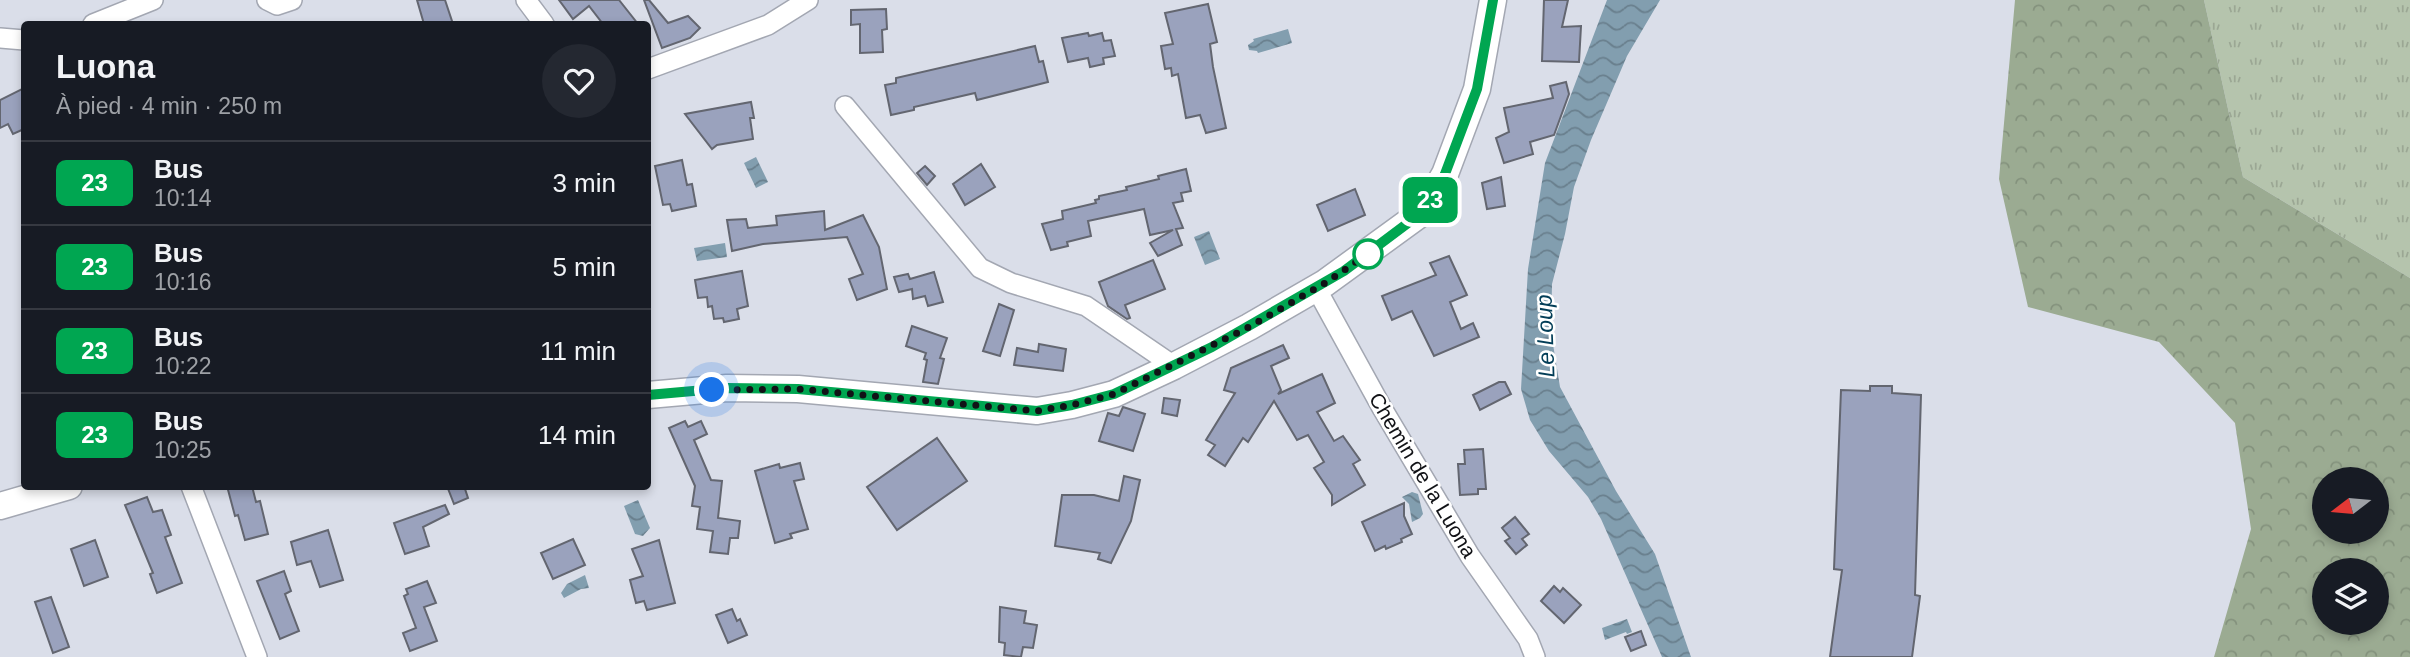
<!DOCTYPE html>
<html lang="fr">
<head>
<meta charset="utf-8">
<style>
  :root { --surface:#171b24; --page:#242831; --text:#f1f3f6; --muted:#9ea1a6; --line:#363941 }
  body { margin:0; font-family:Helvetica,sans-serif; background:var(--page); color:var(--text); height:100vh; display:flex; flex-direction:column; font-size:26px; white-space:nowrap }
  * { box-sizing:border-box; margin:0 }
  p { font-size:23px; color:var(--muted) }
  .icon { flex:none; width:38px; height:38px; fill:none; stroke:currentColor; stroke-width:2; stroke-linecap:round; stroke-linejoin:round }
  .map { position:relative; flex:1; overflow:hidden }
  .drawer { position:absolute; left:21px; top:21px; width:630px; height:469px; display:flex; flex-direction:column; background:var(--surface); border-radius:7px; box-shadow:0 4px 10px #0003 }
  .drawer>* { flex:none }
  .badge { padding:0 14px; border-radius:10px; font-size:24px; line-height:46px }
  .needle { width:46px; rotate:254deg }
  .fabs { position:absolute; left:2312px; top:467px; display:grid; gap:14px }
  .fabs a { display:grid; place-items:center; width:77px; height:77px; border-radius:50%; background:var(--surface); box-shadow:0 4px 10px #0003; font-size:35px }
  .you { position:absolute; width:35px; height:35px; margin:-18px; border:5px solid #fff; border-radius:50%; background:#1a73e8; box-shadow:0 0 0 10px #1a73e833 }
  .map>.badge { position:absolute; translate:-50% -50%; box-shadow:0 0 0 4px #fff }
  .round { display:grid; place-items:center; flex:none; width:74px; height:74px; border-radius:37px; background:var(--page) }
  .overview { display:flex; align-items:center; justify-content:space-between; height:119px; padding:0 35px }
  h1 { font-size:33px; font-weight:700; line-height:52px }
  ul { padding:0; list-style:none }
  li { display:flex; align-items:center; gap:21px; height:84px; padding:0 35px; border-top:2px solid var(--line) }
  li div { flex:1 }
  li b { display:block; font-size:26px }
  li em { font-style:normal }
  li .badge { min-width:77px; font-weight:700; text-align:center }
  .map>svg:first-child { display:block }
</style>
</head>
<body>
<div class="map">
<svg width="2410" height="657" viewBox="0 0 2410 657">
  <defs>
    <pattern id="grass-tufts" width="24" height="20" patternUnits="userSpaceOnUse" patternTransform="scale(1.75)"><rect width="24" height="20" fill="#b5c4ad"/><path d="M3 7l-1-3M5 7V3M7 7l1-3M15 17l-1-3M17 17v-4M19 17l1-3" fill="none" stroke="#9ba794"/></pattern>
    <pattern id="forest-crowns" width="20" height="18" patternUnits="userSpaceOnUse" patternTransform="scale(1.75)"><rect width="20" height="18" fill="#9bab92"/><path d="M2 6a3 3 0 1 1 6 0M12 15a3 3 0 1 1 6 0" fill="none" stroke="#84927d"/></pattern>
    <pattern id="water-waves" width="16" height="10" patternUnits="userSpaceOnUse" patternTransform="scale(1.75)"><rect width="16" height="10" fill="#829eaf"/><path d="M0 5q4-4 8 0t8 0" fill="none" stroke="#697f8d"/></pattern>
  </defs>
  <rect width="100%" height="100%" fill="#dadee9"/>
  <path fill="url(#grass-tufts)" d="M2204 0H2410V278L2243 177Z"/>
  <path fill="url(#forest-crowns)" fill-rule="evenodd" d="M2015 0H2204L2243 177 2410 278V657H2214L2251 529 2235 423 2159 342 2028 307 1999 179ZM2324 480H2376V532H2324ZM2376 570V623H2324V570Z"/>
  <g fill="url(#water-waves)">
    <path d="M1607 0H1660L1627 56 1591 140 1574 187 1565 234 1552 284 1551 332 1560 387 1616 491 1655 554 1691 657H1662L1601 519 1588 497 1549 451 1530 420 1521 389 1528 269 1545 163Z"/>
    <path d="M1288 29 1292 43 1258 53 1257 51 1249 50 1248 45 1254 41 1253 39Z"/>
    <path d="M756 157 768 182 756 188 744 163Z"/>
    <path d="M1209 231 1220 259 1205 265 1194 237Z"/>
    <path d="M725 243 727 257 697 261 694 248Z"/>
    <path d="M1412 492 1418 494 1423 514 1420 518 1412 522 1409 504 1402 497Z"/>
    <path d="M638 500 650 528 643 536 635 534 624 506Z"/>
    <path d="M585 575 589 588 581 589 564 598 561 593 567 584Z"/>
    <path d="M1627 619 1632 632 1627 634 1626 632 1605 640 1602 628Z"/>
  </g>
  <g fill="#9aa2bd" stroke="#636670" stroke-width="2">
    <path d="M417 0H445L453 24H424Z"/>
    <path d="M559 0H619L638 24H603L589 6 573 19Z"/>
    <path d="M644 0H649L668 23 688 16 700 28 690 38 662 48Z"/>
    <path d="M1544 0H1568L1562 27 1581 26 1579 62 1542 61Z"/>
    <path d="M1208 4 1217 42 1210 44 1213 67 1226 128 1206 133 1200 115 1186 118 1178 74 1172 76 1171 68 1165 69 1161 46 1173 44 1165 13Z"/>
    <path d="M886 9 887 29 882 30 883 52 860 53V24L851 25V10Z"/>
    <path d="M1088 33 1089 36 1102 33 1104 41 1111 40 1115 56 1103 58 1104 64 1090 67 1088 58 1068 62 1062 38Z"/>
    <path d="M1035 46 1039 62 1043 61 1048 82 977 100 975 93 914 107V110L891 115 885 85 896 83V78Z"/>
    <path d="M1566 82 1569 94 1554 135 1530 142 1533 154 1504 163 1496 138 1509 132 1504 108 1553 98 1550 86Z"/>
    <path d="M24 88V129L13 134 8 124 0 128V100Z"/>
    <path d="M751 102 754 118H750L753 139 717 145 712 149 685 114Z"/>
    <path d="M682 160 687 185 692 184 696 206 672 211 670 204 663 205 655 166Z"/>
    <path d="M981 164 995 187 965 205 953 184Z"/>
    <path d="M925 166 935 176 927 185 917 173Z"/>
    <path d="M1186 169 1191 191 1181 193 1183 201 1173 203 1183 228 1176 229 1182 245 1158 256 1150 243 1173 230 1150 235 1144 209 1088 221 1091 236 1067 242 1068 246 1051 250 1042 224 1063 219 1062 211 1096 203 1095 200 1099 199V196L1127 190 1126 187 1159 179 1158 176Z"/>
    <path d="M1501 177 1505 206 1487 209 1482 183Z"/>
    <path d="M1355 189 1365 215 1328 231 1317 205Z"/>
    <path d="M824 211 825 230 863 215 879 247 887 289 857 300 849 279 863 274 847 237 763 244 732 251 727 220 746 219 748 228 777 225 776 216Z"/>
    <path d="M1449 256 1467 295 1450 302 1461 329 1473 323 1479 337 1434 356 1412 311 1392 320 1382 296 1436 275 1430 263Z"/>
    <path d="M1153 260 1165 289 1125 305 1130 318 1127 319 1108 306 1099 282Z"/>
    <path d="M742 271 748 306 737 309 739 319 724 322 723 318 714 319 712 306 708 307 707 297 698 298 695 280Z"/>
    <path d="M934 272 943 302 928 306 925 296 913 299 912 289 899 292 894 277 908 274 910 279Z"/>
    <path d="M999 304 1014 310 1000 356 983 351Z"/>
    <path d="M912 326 947 338 940 358 944 359 938 384 923 382 927 360 924 359 926 353 906 346Z"/>
    <path d="M1039 344 1066 349 1063 371 1014 365 1017 348 1038 352Z"/>
    <path d="M1283 345 1289 358 1271 366 1281 390 1278 394 1322 374 1335 403 1317 412 1334 441 1343 436 1360 460 1353 464 1365 485 1332 505V495L1314 468 1324 462 1308 435 1297 440 1274 401 1248 442 1243 438 1225 466 1208 455 1215 445 1206 440 1235 393 1224 390 1231 368Z"/>
    <path d="M1499 382H1505L1511 394 1480 410 1473 395Z"/>
    <path d="M1870 386H1892V393L1921 395 1915 595 1920 596 1912 657H1830L1842 570 1834 569 1841 390 1870 391Z"/>
    <path d="M1164 398 1180 400 1177 416 1162 413Z"/>
    <path d="M1123 407 1145 414 1133 451 1099 441 1108 413 1119 416Z"/>
    <path d="M685 421 688 427 701 421 707 434 694 440 711 480 722 481 718 518 740 521 738 538H730L728 554 710 552 713 531 697 529 700 507 692 506 695 486 669 428Z"/>
    <path d="M937 438 967 481 897 530 867 487Z"/>
    <path d="M1483 449 1486 489H1478V494L1460 495 1458 464H1465L1464 450Z"/>
    <path d="M800 463 804 479 794 481 808 529 790 534 792 538 775 543 755 471 779 464 780 468Z"/>
    <path d="M1124 476 1140 480 1131 521 1111 563 1098 559 1100 553 1055 546 1062 495H1094L1119 501Z"/>
    <path d="M227 486H252L256 502 260 501 268 534 245 540 238 515 235 516Z"/>
    <path d="M447 486H464L468 498 454 504Z"/>
    <path d="M147 497 153 512 162 510 171 535 165 537 182 583 157 593 150 574 153 573 125 505Z"/>
    <path d="M1404 503V516L1412 534 1401 539 1402 542 1386 549 1385 546 1375 551 1362 522Z"/>
    <path d="M445 505 449 514 423 527 429 546 405 554 394 523Z"/>
    <path d="M1515 517 1529 534 1522 539 1527 545 1516 554 1505 541 1510 538 1502 528Z"/>
    <path d="M328 530 343 580 320 587 311 561 297 565 291 542Z"/>
    <path d="M573 539 585 565 553 579 541 553Z"/>
    <path d="M95 540 108 577 84 586 71 549Z"/>
    <path d="M659 540 675 603 647 610 644 601 636 603 630 580 643 576 632 549Z"/>
    <path d="M284 571 291 591 285 594 299 631 280 639 257 581Z"/>
    <path d="M427 581 436 603 424 607 437 641 410 651 403 633 416 628 404 596 408 594 406 589Z"/>
    <path d="M1554 586 1560 592 1563 588 1581 605 1564 623 1541 601Z"/>
    <path d="M51 597 69 647 53 653 35 602Z"/>
    <path d="M1000 607 1026 611 1024 623 1037 625 1033 648 1023 647 1021 657 1004 655 1005 643 999 642Z"/>
    <path d="M732 609 737 621 740 619 747 635 728 643 716 615Z"/>
    <path d="M1641 631 1646 645 1631 651 1625 637Z"/>
  </g>
  <g fill="none" stroke-linecap="round" stroke-linejoin="round">
    <g stroke="#a3a7b2" stroke-width="22">
      <g id="street">
        <path d="M267 0 277 5 292 0"/>
        <path d="M526 0 544 24"/>
        <path d="M93 24 153 0"/>
        <path d="M0 38 24 40"/>
        <path d="M648 69 768 25 808 0"/>
        <path d="M845 106 980 268 1011 283 1086 306 1174 366"/>
        <path d="M1316 288 1382 408 1470 556 1528 639 1535 657"/>
        <path d="M191 486 257 657"/>
      </g>
    </g>
    <g stroke="#a3a7b2" stroke-width="29">
      <g id="secondary">
        <path d="M648 395 727 388 798 389 1037 411 1072 405 1114 394 1174 366 1249 327 1325 283 1424 211 1445 174 1477 89 1493 0"/>
        <path d="M0 506 69 486"/>
      </g>
    </g>
    <use href="#street" stroke="#fff" stroke-width="19"/>
    <use href="#secondary" stroke="#fff" stroke-width="26"/>
  </g>
  <g fill="none" stroke-linecap="round" stroke-linejoin="round">
    <g stroke="#fff" stroke-width="16">
      <path id="line" d="M648 395 727 388 798 389 1037 411 1072 405 1114 394 1212 347 1344 271 1424 211 1445 174 1477 89 1493 0"/>
    </g>
    <use href="#line" stroke="#00a651" stroke-width="10"/>
    <path stroke="#111216" stroke-width="7" stroke-dasharray="0 12.6" d="M712 390 798 389 1037 411 1072 405 1114 394 1249 327 1325 283 1368 254"/>
  </g>
  <circle fill="#fff" stroke="#00a651" stroke-width="3.5" cx="1368" cy="254" r="14"/>
  <g text-anchor="middle" dominant-baseline="central" stroke-width="5" stroke-linejoin="round" paint-order="stroke">
    <g font-size="21" fill="#111216" stroke="#fff">
      <text transform="translate(1423 475) rotate(59)">Chemin de la Luona</text>
    </g>
    <g font-size="23" font-style="italic" fill="#023d57" stroke="#fff">
      <text transform="translate(1545 336) rotate(-92)">Le Loup</text>
    </g>
  </g>
</svg>
<div class="fabs">
<a><svg class="needle" viewBox="-14 -14 28 28"><path d="M0-13l5 13h-10z" fill="#e53935"/><path d="M0 13l5-13h-10z" fill="#9ea1a6"/></svg></a>
<a><svg class="icon" aria-label="layers" viewBox="0 0 24 24"><path d="M12 4l9 5-9 5-9-5zM3 14l9 5 9-5"/></svg></a>
</div>
<div class="you" style="left:712px;top:390px"></div>
<b class="badge" style="left:1430px;top:200px;background:#00a651;color:#fff">23</b>
<section class="drawer">
<div class="overview"><div><h1>Luona</h1><p>À pied · 4 min · 250 m</p></div><a class="round"><svg class="icon" aria-label="heart" viewBox="0 0 24 24"><path d="M12 20l-8-8c-3-5 5-10 8-4 3-6 11-1 8 4z"/></svg></a></div>
<ul>
<li><span class="badge" style="background:#00a651;color:#fff">23</span><div><b>Bus</b><p>10:14</p></div><em>3 min</em></li>
<li><span class="badge" style="background:#00a651;color:#fff">23</span><div><b>Bus</b><p>10:16</p></div><em>5 min</em></li>
<li><span class="badge" style="background:#00a651;color:#fff">23</span><div><b>Bus</b><p>10:22</p></div><em>11 min</em></li>
<li><span class="badge" style="background:#00a651;color:#fff">23</span><div><b>Bus</b><p>10:25</p></div><em>14 min</em></li>
</ul>
</section>
</div>
</body>
</html>
